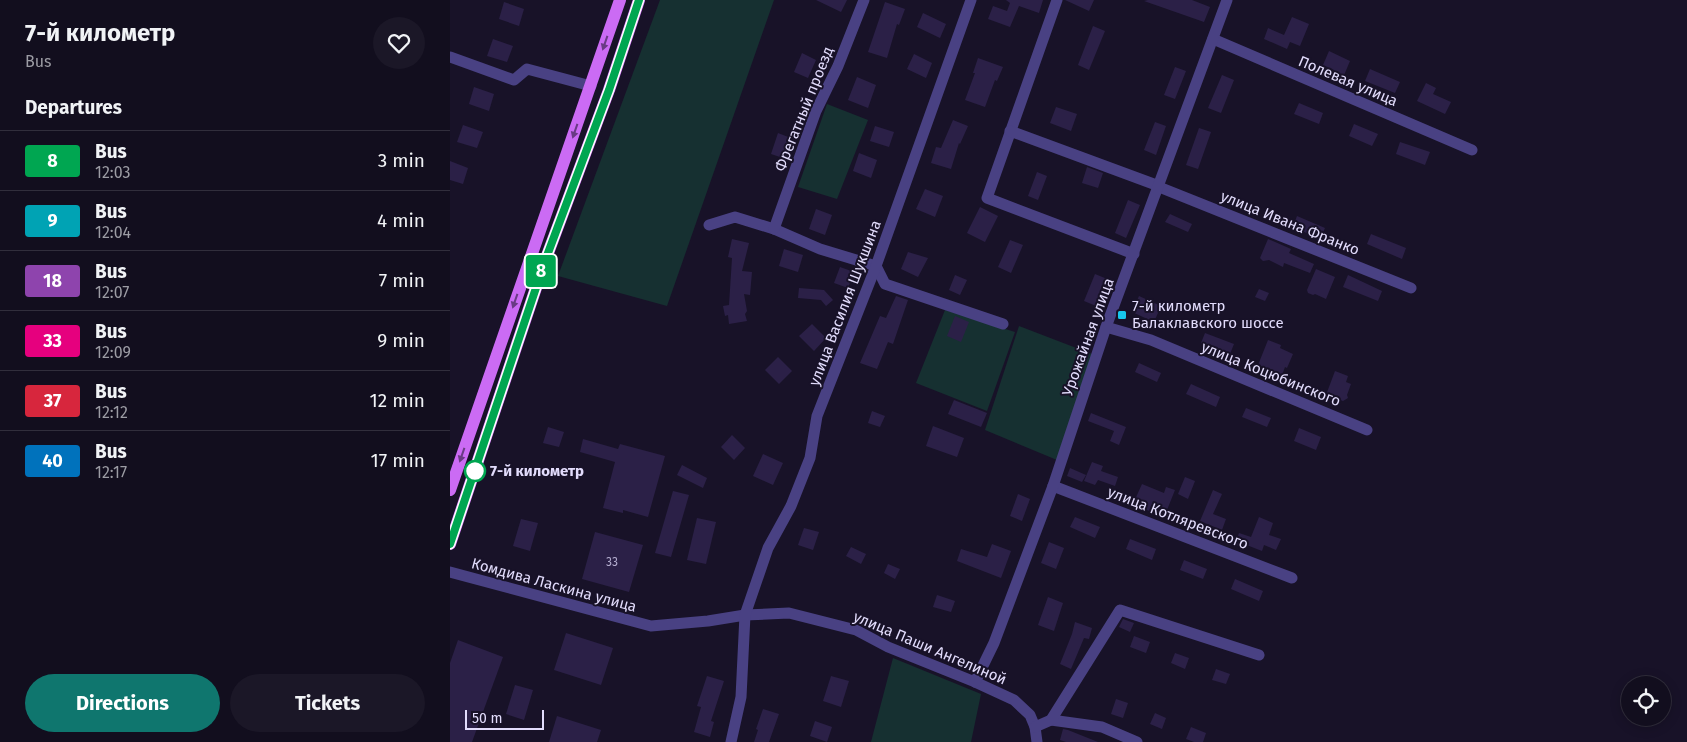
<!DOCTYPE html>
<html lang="en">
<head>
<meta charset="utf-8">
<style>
  :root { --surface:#120e1e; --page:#1b1727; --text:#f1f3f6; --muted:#9c9ca4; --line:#312e3c; --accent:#0f766e }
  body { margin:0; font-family:"Fira Sans",sans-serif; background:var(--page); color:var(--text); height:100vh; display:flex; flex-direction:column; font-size:19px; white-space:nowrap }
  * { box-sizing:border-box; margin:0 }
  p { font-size:16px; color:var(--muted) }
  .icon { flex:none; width:28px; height:28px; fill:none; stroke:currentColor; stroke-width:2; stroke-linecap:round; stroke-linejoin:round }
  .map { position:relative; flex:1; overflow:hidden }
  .side { display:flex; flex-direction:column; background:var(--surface); width:450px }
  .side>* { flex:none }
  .badge { padding:0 10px; border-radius:4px; font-size:18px; line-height:32px }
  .tools { position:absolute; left:1171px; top:676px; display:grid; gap:10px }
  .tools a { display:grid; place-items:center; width:50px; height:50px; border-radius:50%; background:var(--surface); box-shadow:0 2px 12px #0003,0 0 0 1px var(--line); font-size:25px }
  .scale { position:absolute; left:15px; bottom:12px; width:79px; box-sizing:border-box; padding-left:5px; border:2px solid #e2dcfc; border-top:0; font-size:14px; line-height:18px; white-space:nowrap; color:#e2dcfc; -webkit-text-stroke:4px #181228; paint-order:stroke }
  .map>.badge { position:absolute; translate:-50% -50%; box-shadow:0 0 0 2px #fff }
  h2 { padding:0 25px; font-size:19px; line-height:45px }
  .round { display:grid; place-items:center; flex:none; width:52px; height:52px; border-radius:26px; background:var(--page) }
  .summary { display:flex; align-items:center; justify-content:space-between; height:85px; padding:0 25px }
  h1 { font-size:24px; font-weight:700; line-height:38px }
  .cta { display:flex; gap:10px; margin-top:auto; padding:10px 25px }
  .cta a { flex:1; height:58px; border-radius:30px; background:var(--accent); color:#fff; font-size:20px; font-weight:700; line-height:58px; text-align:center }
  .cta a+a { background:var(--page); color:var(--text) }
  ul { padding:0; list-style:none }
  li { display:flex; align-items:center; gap:15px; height:60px; padding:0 25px; border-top:1px solid var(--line) }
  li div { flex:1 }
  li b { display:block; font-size:19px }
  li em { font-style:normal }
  li .badge { min-width:55px; font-weight:700; text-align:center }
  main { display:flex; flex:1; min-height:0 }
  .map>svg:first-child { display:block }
</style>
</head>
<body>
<main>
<section class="side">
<div class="summary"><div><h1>7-й километр</h1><p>Bus</p></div><a class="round"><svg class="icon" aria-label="heart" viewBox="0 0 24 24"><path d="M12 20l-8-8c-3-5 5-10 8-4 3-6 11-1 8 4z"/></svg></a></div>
<h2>Departures</h2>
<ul>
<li><span class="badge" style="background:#00a651;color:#fff">8</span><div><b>Bus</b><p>12:03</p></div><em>3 min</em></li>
<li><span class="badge" style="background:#00a3b4;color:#fff">9</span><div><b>Bus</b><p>12:04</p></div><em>4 min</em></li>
<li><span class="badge" style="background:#8e44ad;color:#fff">18</span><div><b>Bus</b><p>12:07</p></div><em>7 min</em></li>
<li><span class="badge" style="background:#e6007e;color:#fff">33</span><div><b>Bus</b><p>12:09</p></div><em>9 min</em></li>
<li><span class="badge" style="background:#d7263d;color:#fff">37</span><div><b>Bus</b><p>12:12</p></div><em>12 min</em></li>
<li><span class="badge" style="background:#0072bc;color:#fff">40</span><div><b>Bus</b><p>12:17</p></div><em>17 min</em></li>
</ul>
<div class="cta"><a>Directions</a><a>Tickets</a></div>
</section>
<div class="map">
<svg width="1237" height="742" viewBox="0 0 1237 742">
  <rect width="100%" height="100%" fill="#181228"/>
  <g fill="#163031">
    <path d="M210 0H324L217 306 108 276Z"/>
    <path d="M377 104 418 120 387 199 348 187Z"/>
    <path d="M495 310 565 332 537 411 466 383Z"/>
    <path d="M569 326 642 354 607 460 535 430Z"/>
    <path d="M443 658 531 694 521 742H421Z"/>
  </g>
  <g fill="#2b2047">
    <path d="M366 0H397L391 12Z"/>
    <path d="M556 0H593L589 13 569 6 560 27 538 19 543 6 557 11 560 3Z"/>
    <path d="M615 0H644L639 11Z"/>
    <path d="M698 0H742L760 7 754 22 694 1Z"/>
    <path d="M54 2 74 9 69 26 49 19Z"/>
    <path d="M435 2 455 9 449 25 447 24 437 58 418 52Z"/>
    <path d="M473 13 496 24 490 38 467 27Z"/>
    <path d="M842 17 859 24 850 46 840 42 837 49 814 39 818 28 834 35Z"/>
    <path d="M643 26 655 31 639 70 628 65Z"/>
    <path d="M43 39 63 46 57 62 37 56Z"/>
    <path d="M879 51 900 61 892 80 882 76 884 70 873 65Z"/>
    <path d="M352 53 366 60 358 78 344 72Z"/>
    <path d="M464 54 482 63 476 78 457 69Z"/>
    <path d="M528 58 553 67 547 81 545 80 535 107 515 100 525 73H523Z"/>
    <path d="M725 67 736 71 725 99 714 95Z"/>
    <path d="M920 69 950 82 945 93 915 81Z"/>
    <path d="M772 75 784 80 771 113 758 108Z"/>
    <path d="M407 77 426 85 418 108 398 100Z"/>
    <path d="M976 83 986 88 983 94 1001 102 995 114 967 101Z"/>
    <path d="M24 87 44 94 39 111 19 104Z"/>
    <path d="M849 103 873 113 869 124 844 114Z"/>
    <path d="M606 107 627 114 621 131 600 123Z"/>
    <path d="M503 120 518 126 510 144 509 143 501 169 481 163 486 147 491 148Z"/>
    <path d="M705 122 716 126 706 155 694 150Z"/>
    <path d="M904 124 928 134 922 146 899 136Z"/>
    <path d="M13 125 33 132 27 148 7 142Z"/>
    <path d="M425 126 444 132 439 147 420 141Z"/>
    <path d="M749 128 761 132 748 169 736 165Z"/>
    <path d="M328 133 346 140 339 160 321 154Z"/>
    <path d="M950 142 980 152 975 165 946 154Z"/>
    <path d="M409 153 427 160 421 178 403 171Z"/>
    <path d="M0 161 18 168 13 184 0 180Z"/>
    <path d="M637 167 653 173 648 188 632 183Z"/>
    <path d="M587 172 597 176 588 200 578 196Z"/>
    <path d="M475 189 493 196 485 217 466 209Z"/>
    <path d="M678 200 690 205 676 238 665 233Z"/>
    <path d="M530 207 548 216 535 242 517 233Z"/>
    <path d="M366 209 382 215 375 235 359 229Z"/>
    <path d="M720 214 742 224 738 232 715 222Z"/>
    <path d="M847 216 875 228 870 239 843 227Z"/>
    <path d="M921 234 956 248 952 259 917 244Z"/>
    <path d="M282 239 299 243 292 271 302 272 300 295 294 294 297 311 295 314 297 321 279 324 278 315 275 316 273 306 279 305 282 258 278 257Z"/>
    <path d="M818 239 841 249 839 253 864 264 860 273 834 263 833 267 819 260 813 261 810 258Z"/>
    <path d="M560 240 573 245 561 273 548 267Z"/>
    <path d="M334 249 353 255 348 272 329 266Z"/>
    <path d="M458 252 478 258 468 277 451 269Z"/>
    <path d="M390 267 404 272 398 288 384 283Z"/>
    <path d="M866 269 885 277 876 299 865 294 863 295 858 293 857 290Z"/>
    <path d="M645 274 662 281 651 308 634 301Z"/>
    <path d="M505 275 517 280 510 295 499 290Z"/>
    <path d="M898 275 932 291 928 301 893 287Z"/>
    <path d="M349 288 374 290 383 300 376 306 371 300 348 298Z"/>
    <path d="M809 289 819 293 815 301 805 297Z"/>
    <path d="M446 296 458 300 443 344 438 342 427 369 410 363 430 316 436 318Z"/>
    <path d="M689 296 711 306 704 322 682 312Z"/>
    <path d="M505 316 519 322 511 342 497 336Z"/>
    <path d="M362 324 376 338 364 351 349 336Z"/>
    <path d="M755 333 784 344 780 354 751 343Z"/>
    <path d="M818 340 831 345 830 348 843 354 837 368 835 367 832 375 808 365Z"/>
    <path d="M328 357 342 371 329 384 315 370Z"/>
    <path d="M689 363 711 373 707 382 685 372Z"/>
    <path d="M885 371 898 376 896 382 901 384 897 395 898 398 893 401 876 395Z"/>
    <path d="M741 384 770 397 766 407 736 394Z"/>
    <path d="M504 400 537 413 531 427 498 414Z"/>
    <path d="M796 408 821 418 817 427 792 417Z"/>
    <path d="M422 411 435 416 430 427 418 423Z"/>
    <path d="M641 413 676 427 669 445 660 441 664 431 638 421Z"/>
    <path d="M483 426 514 438 507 457 476 446Z"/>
    <path d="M98 427 114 432 109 447 93 443Z"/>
    <path d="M849 428 871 437 866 450 844 441Z"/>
    <path d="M282 435 295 448 284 460 271 447Z"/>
    <path d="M133 439 168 449 170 444 215 456 198 517 173 510V513L153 508 165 462 130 452Z"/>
    <path d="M313 454 333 463 323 485 303 476Z"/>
    <path d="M642 462 653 466 651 471 668 477 665 486 648 480 645 485 634 481Z"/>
    <path d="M232 465 257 478 253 488 227 475Z"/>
    <path d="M620 468 636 475 632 482 617 476Z"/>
    <path d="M735 477 745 481 738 499 728 494Z"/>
    <path d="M692 484 714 493 716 487 725 490 715 515 705 510 704 513 683 504Z"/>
    <path d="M763 490 772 494 763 514 776 519 772 530 750 521Z"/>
    <path d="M223 491 239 495 221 557 205 553Z"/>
    <path d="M568 494 580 499 572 521 560 516Z"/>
    <path d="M625 517 650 527 645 538 620 527Z"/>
    <path d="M809 517 823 523 819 535 831 539 826 550 814 545 812 551 794 544 793 547 785 545 789 533 801 537Z"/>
    <path d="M247 518 266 522 256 564 237 560Z"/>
    <path d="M71 519 88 523 80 551 63 546Z"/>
    <path d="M354 528 369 532 363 550 348 545Z"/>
    <path d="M145 532 193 545 179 592 132 579Z"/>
    <path d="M680 539 706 549 702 560 676 549Z"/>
    <path d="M599 542 614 548 606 569 591 563Z"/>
    <path d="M542 544 561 551 551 578 507 561 511 549 537 557Z"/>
    <path d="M401 547 416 554 411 564 396 556Z"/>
    <path d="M734 560 757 569 753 579 730 570Z"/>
    <path d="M438 564 450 569 445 579 434 573Z"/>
    <path d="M785 579 813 591 809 601 781 589Z"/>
    <path d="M487 595 505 601 501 612 483 607Z"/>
    <path d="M598 597 613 603 604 631 588 625Z"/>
    <path d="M673 619 684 623 680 632 669 627Z"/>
    <path d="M625 622 642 628 639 639 634 638 621 669 610 664 622 634Z"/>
    <path d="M116 633 163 648 151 685 104 670Z"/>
    <path d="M684 636 700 642 696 653 680 647Z"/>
    <path d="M8 640 53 657 22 742H0V663Z"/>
    <path d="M725 653 739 658 735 669 721 663Z"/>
    <path d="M766 669 780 674 776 684 762 680Z"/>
    <path d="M257 676 274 681 261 721 264 722 260 737 244 732 251 707 247 706Z"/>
    <path d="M381 676 399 681 391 707 373 701Z"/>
    <path d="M65 685 83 690 74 720 56 714Z"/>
    <path d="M666 699 678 703 673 718 661 714Z"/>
    <path d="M313 709 329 714 319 742H304L308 730 306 729Z"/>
    <path d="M705 713 716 718 712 729 700 724Z"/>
    <path d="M107 716 151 730 147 742H99Z"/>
    <path d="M365 721 382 727 377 742 360 736Z"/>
    <path d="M741 727 756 733 753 742H744L736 739Z"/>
    <path d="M613 729 618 730 648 742H616L610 740Z"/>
  </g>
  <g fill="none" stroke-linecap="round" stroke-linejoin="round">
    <g stroke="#494183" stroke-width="11">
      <path d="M607 0 537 198 684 254"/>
      <path d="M763 39 1022 150"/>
      <path d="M0 57 64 80 77 69 141 86"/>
      <path d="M560 131 709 186"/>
      <path d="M709 187 961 288"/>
      <path d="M259 225 285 217 324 229 370 249 426 266 435 284 553 324"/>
      <path d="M324 229 366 111 388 66 414 0"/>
      <path d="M656 327 701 340 917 430"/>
      <path d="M603 486 842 578"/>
      <path d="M0 572 201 626 258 621 295 615 339 613 406 630 438 647 525 682 564 700 580 715 585 727 587 742"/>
      <path d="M525 682 544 643 603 486 656 327 777 0"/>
      <path d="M601 720 652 727 687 742"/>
      <path d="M585 727 601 720 670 610 809 655"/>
      <path d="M281 742 291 697 295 615 318 548 341 506 360 458 367 416 426 266 521 0"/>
    </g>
    <g stroke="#cb6bf4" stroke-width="12">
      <path d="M0 490 170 0"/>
      <path d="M0 544 95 261 159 90 189 0"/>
    </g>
  </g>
  <defs><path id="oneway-solid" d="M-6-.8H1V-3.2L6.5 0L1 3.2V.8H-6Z" transform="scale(1.25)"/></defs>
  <g fill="#693a84">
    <use href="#oneway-solid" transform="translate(155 43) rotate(109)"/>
    <use href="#oneway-solid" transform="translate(125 131) rotate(109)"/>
    <use href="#oneway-solid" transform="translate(65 301) rotate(109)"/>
    <use href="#oneway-solid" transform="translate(12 455) rotate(109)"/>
  </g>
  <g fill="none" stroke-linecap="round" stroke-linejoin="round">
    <g stroke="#fff" stroke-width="11">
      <path id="line" d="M0 544 95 261 159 90 189 0"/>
    </g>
    <use href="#line" stroke="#00a651" stroke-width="8"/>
  </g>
  <rect fill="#17c7ed" stroke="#181228" stroke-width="2" x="667" y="310" width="10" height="10" rx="2.5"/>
  <circle fill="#fff" stroke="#00a651" stroke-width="2.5" cx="25" cy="471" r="10"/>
  <g text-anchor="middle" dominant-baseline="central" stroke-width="4" stroke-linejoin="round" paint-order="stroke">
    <g font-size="12" fill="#b4adcf">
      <text x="162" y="562">33</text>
    </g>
    <g font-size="15" fill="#e2dcfc" stroke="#181228">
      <text transform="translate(898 81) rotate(23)">Полевая улица</text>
      <text transform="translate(354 109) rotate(-68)">Фрегатный проезд</text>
      <text transform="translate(840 223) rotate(22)">улица Ивана Франко</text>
      <text transform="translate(395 303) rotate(-69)">улица Василия Шукшина</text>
      <text transform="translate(638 337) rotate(-70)">Урожайная улица</text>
      <text transform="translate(821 374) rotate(22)">улица Коцюбинского</text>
      <text transform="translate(728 518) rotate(21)">улица Котляревского</text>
      <text transform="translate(104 585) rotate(15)">Комдива Ласкина улица</text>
      <text transform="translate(480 648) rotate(23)">улица Паши Ангелиной</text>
    </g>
    <g font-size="15" fill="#e2dcfc" stroke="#181228" text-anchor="start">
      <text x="682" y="306">7-й километр<tspan x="682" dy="17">Балаклавского шоссе</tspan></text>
    </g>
    <g font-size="15" font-weight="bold" fill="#e2dcfc" stroke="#181228" text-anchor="start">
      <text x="40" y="471">7-й километр</text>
    </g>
  </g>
</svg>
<div class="tools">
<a><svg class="icon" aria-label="locate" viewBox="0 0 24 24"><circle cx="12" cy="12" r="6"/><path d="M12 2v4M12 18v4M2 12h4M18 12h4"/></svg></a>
</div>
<div class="scale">50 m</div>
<b class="badge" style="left:91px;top:271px;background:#00a651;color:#fff">8</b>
</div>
</main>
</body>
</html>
